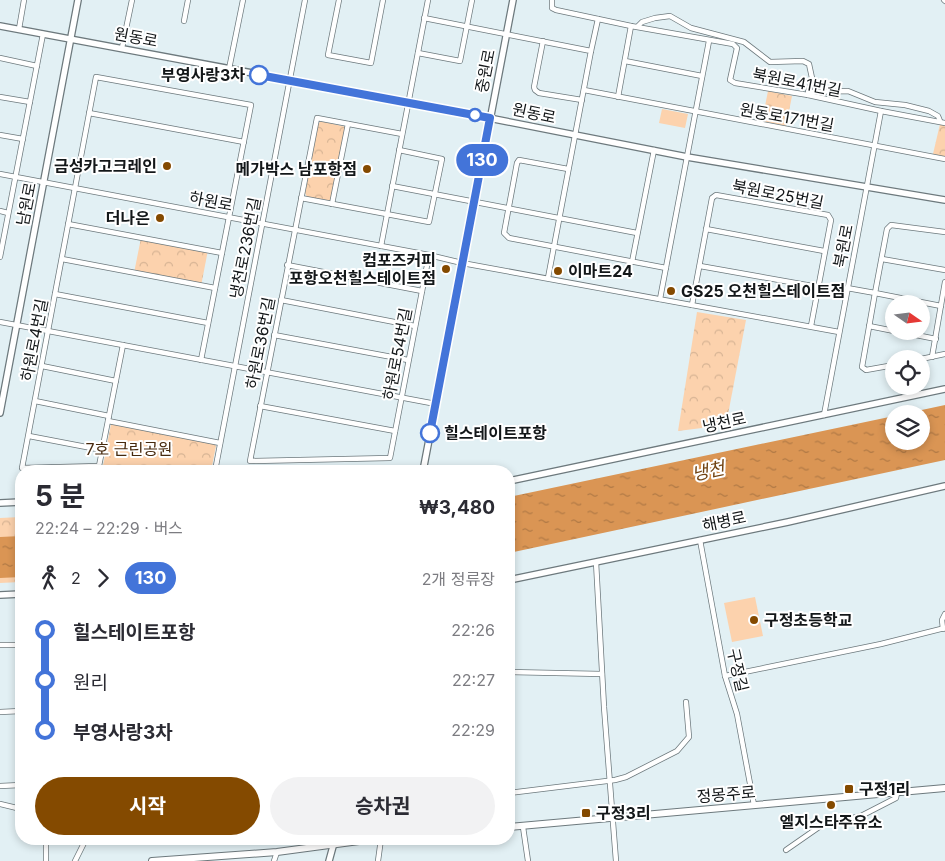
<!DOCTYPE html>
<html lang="ko">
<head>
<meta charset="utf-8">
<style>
  :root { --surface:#fff; --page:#f2f2f3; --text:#2b2b33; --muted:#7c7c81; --accent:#844a00 }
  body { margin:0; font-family:Inter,"Noto Sans KR",sans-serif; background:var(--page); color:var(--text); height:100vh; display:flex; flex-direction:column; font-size:19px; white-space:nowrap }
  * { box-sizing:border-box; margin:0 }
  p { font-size:16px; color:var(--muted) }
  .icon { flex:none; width:28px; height:28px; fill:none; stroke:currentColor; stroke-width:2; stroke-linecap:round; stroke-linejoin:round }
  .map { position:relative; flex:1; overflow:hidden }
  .drawer { position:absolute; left:15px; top:465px; width:500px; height:380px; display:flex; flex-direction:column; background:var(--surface); border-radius:20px; box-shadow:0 2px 8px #0003 }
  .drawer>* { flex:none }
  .badge { padding:0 10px; border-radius:16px; font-size:18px; line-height:32px }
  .needle { width:32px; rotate:104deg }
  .controls { position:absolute; left:885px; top:295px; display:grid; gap:10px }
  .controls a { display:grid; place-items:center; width:45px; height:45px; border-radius:50%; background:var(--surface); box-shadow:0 2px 8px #0003; font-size:25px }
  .map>.badge { position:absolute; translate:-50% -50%; box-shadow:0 0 0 2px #fff }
  .legs { display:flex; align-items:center; gap:8px; height:55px; padding:0 20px; font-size:16px }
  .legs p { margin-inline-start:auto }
  .headline { display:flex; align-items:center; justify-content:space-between; height:85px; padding:0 20px }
  h1 { font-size:28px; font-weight:700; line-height:38px }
  .primary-button { display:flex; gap:10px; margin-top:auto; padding:10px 20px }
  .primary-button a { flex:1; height:58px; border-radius:30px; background:var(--accent); color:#fff; font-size:20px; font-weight:700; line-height:58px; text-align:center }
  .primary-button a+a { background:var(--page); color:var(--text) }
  ul { padding:0 20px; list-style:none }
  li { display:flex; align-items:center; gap:18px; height:50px; font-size:19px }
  li i { display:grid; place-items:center; width:8px; height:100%; margin:0 6px; background:currentColor }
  li i::after { content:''; width:12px; height:12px; margin:-6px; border:4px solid; border-radius:50%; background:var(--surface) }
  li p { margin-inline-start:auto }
  li:first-child i { background:linear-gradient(#0000 50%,currentColor 0) }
  li:last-child i { background:linear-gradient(currentColor 50%,#0000 0) }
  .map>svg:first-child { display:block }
</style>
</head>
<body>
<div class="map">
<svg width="945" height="861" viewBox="0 0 945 861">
  <defs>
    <pattern id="park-crowns" width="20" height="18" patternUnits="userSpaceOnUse" patternTransform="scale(1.25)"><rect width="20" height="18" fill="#fcd2ad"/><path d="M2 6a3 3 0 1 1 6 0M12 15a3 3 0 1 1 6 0" fill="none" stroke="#d7b494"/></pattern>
    <pattern id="water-ripples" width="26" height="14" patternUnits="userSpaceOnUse" patternTransform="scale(1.25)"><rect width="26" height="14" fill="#da9554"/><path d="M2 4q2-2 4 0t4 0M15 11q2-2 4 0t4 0" fill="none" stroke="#b07945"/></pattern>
  </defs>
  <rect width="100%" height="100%" fill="#e2f0f4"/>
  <g fill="#fcd2ad">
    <path d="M662 109 688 114 685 128 659 123Z"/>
    <path d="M755 597 763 636 732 642 724 603Z"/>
  </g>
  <g fill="url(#park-crowns)">
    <path d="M768 91 792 96 786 126 762 121Z"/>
    <path d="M321 121 346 127 332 201 307 197 305 193 318 124Z"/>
    <path d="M940 124 945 125V157L933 154Z"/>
    <path d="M141 238 208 250 201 286 134 273Z"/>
    <path d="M697 312 746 320 726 425 678 431Z"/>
    <path d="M111 424 214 444 216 446 211 471H102Z"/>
    <path d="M21 517V582L0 583V518Z"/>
  </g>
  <g fill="url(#water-ripples)">
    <path d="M945 405V460L509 553V497L894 416V441H921V414H903Z"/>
    <path d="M21 536V577L0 578V537Z"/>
  </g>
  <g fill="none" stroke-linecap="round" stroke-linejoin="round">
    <g stroke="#6d797d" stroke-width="6">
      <g id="street">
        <path d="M339 0 328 55 371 63 383 0"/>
        <path d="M552 0V8L556 10 631 26 733 44 737 48 730 80 735 83 808 95 881 111 945 123"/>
        <path d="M944 0 945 1"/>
        <path d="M424 18 591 51 548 278"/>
        <path d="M184 21 188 0"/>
        <path d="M638 26 642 22 655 18 670 16 691 28 744 42 770 62 803 61 809 64 812 78 808 95"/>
        <path d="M19 29 24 0"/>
        <path d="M543 41 534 87 535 90 539 93 582 100"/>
        <path d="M122 48 132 0"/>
        <path d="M591 51 598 19"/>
        <path d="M418 53 460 61 472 0"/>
        <path d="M0 58 37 66"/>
        <path d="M625 61 702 76"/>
        <path d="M229 69 243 0"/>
        <path d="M584 90 945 159"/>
        <path d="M808 92 848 91 875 102 905 105 929 111 938 116 940 121"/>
        <path d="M0 97 30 102"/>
        <path d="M618 97 631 26"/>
        <path d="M89 113 244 142"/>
        <path d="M402 134 317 118 250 461 390 458 429 255"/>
        <path d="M0 135 23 139"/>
        <path d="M568 169 519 160 517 163 504 233 509 238 666 268"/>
        <path d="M0 174 429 255 462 263 839 332"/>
        <path d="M392 186 637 233"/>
        <path d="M301 198 429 222 442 159 399 150"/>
        <path d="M332 204 348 124"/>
        <path d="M0 211 8 213"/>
        <path d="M68 224 222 253"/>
        <path d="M706 229 824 251"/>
        <path d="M381 246 428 0"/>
        <path d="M0 257 43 34"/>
        <path d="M62 259 215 288"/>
        <path d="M882 259 945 270"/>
        <path d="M632 262 654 150"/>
        <path d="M287 265 422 291"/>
        <path d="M700 266 818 287"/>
        <path d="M847 288 875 293 862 367 866 370 894 365"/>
        <path d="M55 294 208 323"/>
        <path d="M660 299 709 41"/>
        <path d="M281 300 415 326"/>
        <path d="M692 305 712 198 716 195 828 215 831 220 811 326"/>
        <path d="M941 306 875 293 887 229 891 225 945 232"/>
        <path d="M0 322 436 404"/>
        <path d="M869 326 894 331"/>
        <path d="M896 331 936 339"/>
        <path d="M274 335 408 360"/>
        <path d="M932 357 945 282"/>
        <path d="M921 359 945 354"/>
        <path d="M42 366 116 381"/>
        <path d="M35 401 109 416"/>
        <path d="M260 406 395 431"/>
        <path d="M824 415 881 111"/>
        <path d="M108 421 220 443"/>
        <path d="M29 436 102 450"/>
        <path d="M99 466 22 468 96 77 251 105 201 360"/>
        <path d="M98 471 123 345"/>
        <path d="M215 471 305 0"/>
        <path d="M700 540 725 676 737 714 754 805"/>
        <path d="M596 562 604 707 616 861"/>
        <path d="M943 629 942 620 945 614"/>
        <path d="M0 645H21"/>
        <path d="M509 672 602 674"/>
        <path d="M725 676 881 644 945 628"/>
        <path d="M0 712 21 711"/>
        <path d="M0 786 21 785"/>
        <path d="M509 793 615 780 626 777 677 751 689 737 686 702"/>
        <path d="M0 804 21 809"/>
        <path d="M523 827 528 861"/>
        <path d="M46 839V861"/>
        <path d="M786 850 822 825 861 816 896 798 897 793"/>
        <path d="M75 861 86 839"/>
        <path d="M274 861 277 852"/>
        <path d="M378 861 381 839"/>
      </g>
    </g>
    <g stroke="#6d797d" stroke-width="8">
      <g id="secondary">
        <path d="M0 26 408 102 687 157 945 200"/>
        <path d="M0 413 78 0"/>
        <path d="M423 471 513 0"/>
        <path d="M509 481 945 389"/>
        <path d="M0 503 21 502"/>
        <path d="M509 580 788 522 945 486"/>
        <path d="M0 595 21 594"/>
        <path d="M329 861 335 839"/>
      </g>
    </g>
    <g stroke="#6d797d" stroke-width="8">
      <g id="primary">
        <path d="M509 827 945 788"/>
        <path d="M152 861 277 852 374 839"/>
      </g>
    </g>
    <use href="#street" stroke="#fff" stroke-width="4.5"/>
    <use href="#secondary" stroke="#fff" stroke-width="5.5"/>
    <use href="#primary" stroke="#fff" stroke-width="6"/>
  </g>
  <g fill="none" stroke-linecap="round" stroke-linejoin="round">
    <g stroke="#fff" stroke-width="11">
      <path id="line-1" d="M259 75 490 118 430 433"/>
    </g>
    <use href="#line-1" stroke="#4374d9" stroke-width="8"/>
  </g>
  <g fill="#fff" stroke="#4374d9" stroke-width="2.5">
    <circle cx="259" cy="75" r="9"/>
    <circle cx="475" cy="115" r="6"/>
    <circle cx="430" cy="433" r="9"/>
  </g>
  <g fill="#844a00" stroke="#fff" stroke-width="2">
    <circle cx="167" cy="166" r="5"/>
    <circle cx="367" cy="169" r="5"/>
    <circle cx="160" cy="218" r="5"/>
    <circle cx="446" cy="269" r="5"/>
    <circle cx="558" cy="271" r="5"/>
    <circle cx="671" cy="291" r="5"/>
    <circle cx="754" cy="620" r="5"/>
    <rect x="844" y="784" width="10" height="10" rx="2.5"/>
    <circle cx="831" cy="805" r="5"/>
    <rect x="581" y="808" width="10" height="10" rx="2.5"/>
  </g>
  <g text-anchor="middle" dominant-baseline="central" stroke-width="4" stroke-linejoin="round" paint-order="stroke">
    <g font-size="16" fill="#131719" stroke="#fff">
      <text transform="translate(136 37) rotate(11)">원동로</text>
      <text transform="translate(485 71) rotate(-79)">중원로</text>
      <text transform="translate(797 82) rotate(11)">북원로41번길</text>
      <text transform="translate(534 113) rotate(12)">원동로</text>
      <text transform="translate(787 117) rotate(10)">원동로171번길</text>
      <text transform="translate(778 194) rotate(11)">북원로25번길</text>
      <text transform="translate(211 201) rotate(11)">하원로</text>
      <text transform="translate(26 204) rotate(-79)">남원로</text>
      <text transform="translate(843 246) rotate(-79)">북원로</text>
      <text transform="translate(245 248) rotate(-79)">냉천로236번길</text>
      <text transform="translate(34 340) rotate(-79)">하원로4번길</text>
      <text transform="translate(260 343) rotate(-79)">하원로36번길</text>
      <text transform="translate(397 354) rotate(-79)">하원로54번길</text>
      <text transform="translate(724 422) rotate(-12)">냉천로</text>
      <text transform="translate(724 521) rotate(-12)">해병로</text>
      <text transform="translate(738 670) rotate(77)">구정길</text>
      <text transform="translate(726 794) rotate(-5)">정몽주로</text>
    </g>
    <g font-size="16" font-weight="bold" fill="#131719" stroke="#fff" text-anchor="end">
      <text x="245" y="75">부영사랑3차</text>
      <text x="444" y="433" text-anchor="start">힐스테이트포항</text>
    </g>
    <g font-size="16" font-weight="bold" fill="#131719" stroke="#fff" text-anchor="start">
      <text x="157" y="166" text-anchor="end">금성카고크레인</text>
      <text x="357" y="169" text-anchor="end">메가박스 남포항점</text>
      <text x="150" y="218" text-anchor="end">더나은</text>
      <text x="436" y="260" text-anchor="end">컴포즈커피<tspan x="436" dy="18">포항오천힐스테이트점</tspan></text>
      <text x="568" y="271">이마트24</text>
      <text x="681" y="291">GS25 오천힐스테이트점</text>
      <text x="764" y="620">구정초등학교</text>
      <text x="859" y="789">구정1리</text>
      <text x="596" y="813">구정3리</text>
      <text x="831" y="822" text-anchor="middle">엘지스타주유소</text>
    </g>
    <g font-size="16" fill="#46290d" stroke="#fff">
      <text x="129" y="449">7호 근린공원</text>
    </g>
    <g font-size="18" font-style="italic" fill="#714312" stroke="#fff">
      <text transform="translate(708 471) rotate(-12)">냉천</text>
    </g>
  </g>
</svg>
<div class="controls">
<a><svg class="needle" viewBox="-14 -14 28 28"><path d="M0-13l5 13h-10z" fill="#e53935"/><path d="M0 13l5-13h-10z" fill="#7c7c81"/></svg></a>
<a><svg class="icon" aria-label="locate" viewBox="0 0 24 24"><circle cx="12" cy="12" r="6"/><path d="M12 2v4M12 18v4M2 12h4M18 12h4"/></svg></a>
<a><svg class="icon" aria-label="layers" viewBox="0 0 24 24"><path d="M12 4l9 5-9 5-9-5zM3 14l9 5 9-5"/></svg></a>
</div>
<b class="badge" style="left:482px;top:160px;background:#4374d9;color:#fff">130</b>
<section class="drawer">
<div class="headline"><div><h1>5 분</h1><p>22:24 – 22:29 · 버스</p></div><b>₩3,480</b></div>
<div class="legs"><svg class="icon" aria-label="walk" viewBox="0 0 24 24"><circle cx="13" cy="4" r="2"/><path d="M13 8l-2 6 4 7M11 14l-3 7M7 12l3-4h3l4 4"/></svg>2<svg class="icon" aria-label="forward" viewBox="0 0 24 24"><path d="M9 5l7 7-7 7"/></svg><b class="badge" style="background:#4374d9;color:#fff">130</b><p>2개 정류장</p></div>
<ul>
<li><i style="color:#4374d9"></i><b>힐스테이트포항</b><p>22:26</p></li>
<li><i style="color:#4374d9"></i><span>원리</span><p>22:27</p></li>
<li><i style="color:#4374d9"></i><b>부영사랑3차</b><p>22:29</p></li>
</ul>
<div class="primary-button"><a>시작</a><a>승차권</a></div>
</section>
</div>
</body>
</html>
